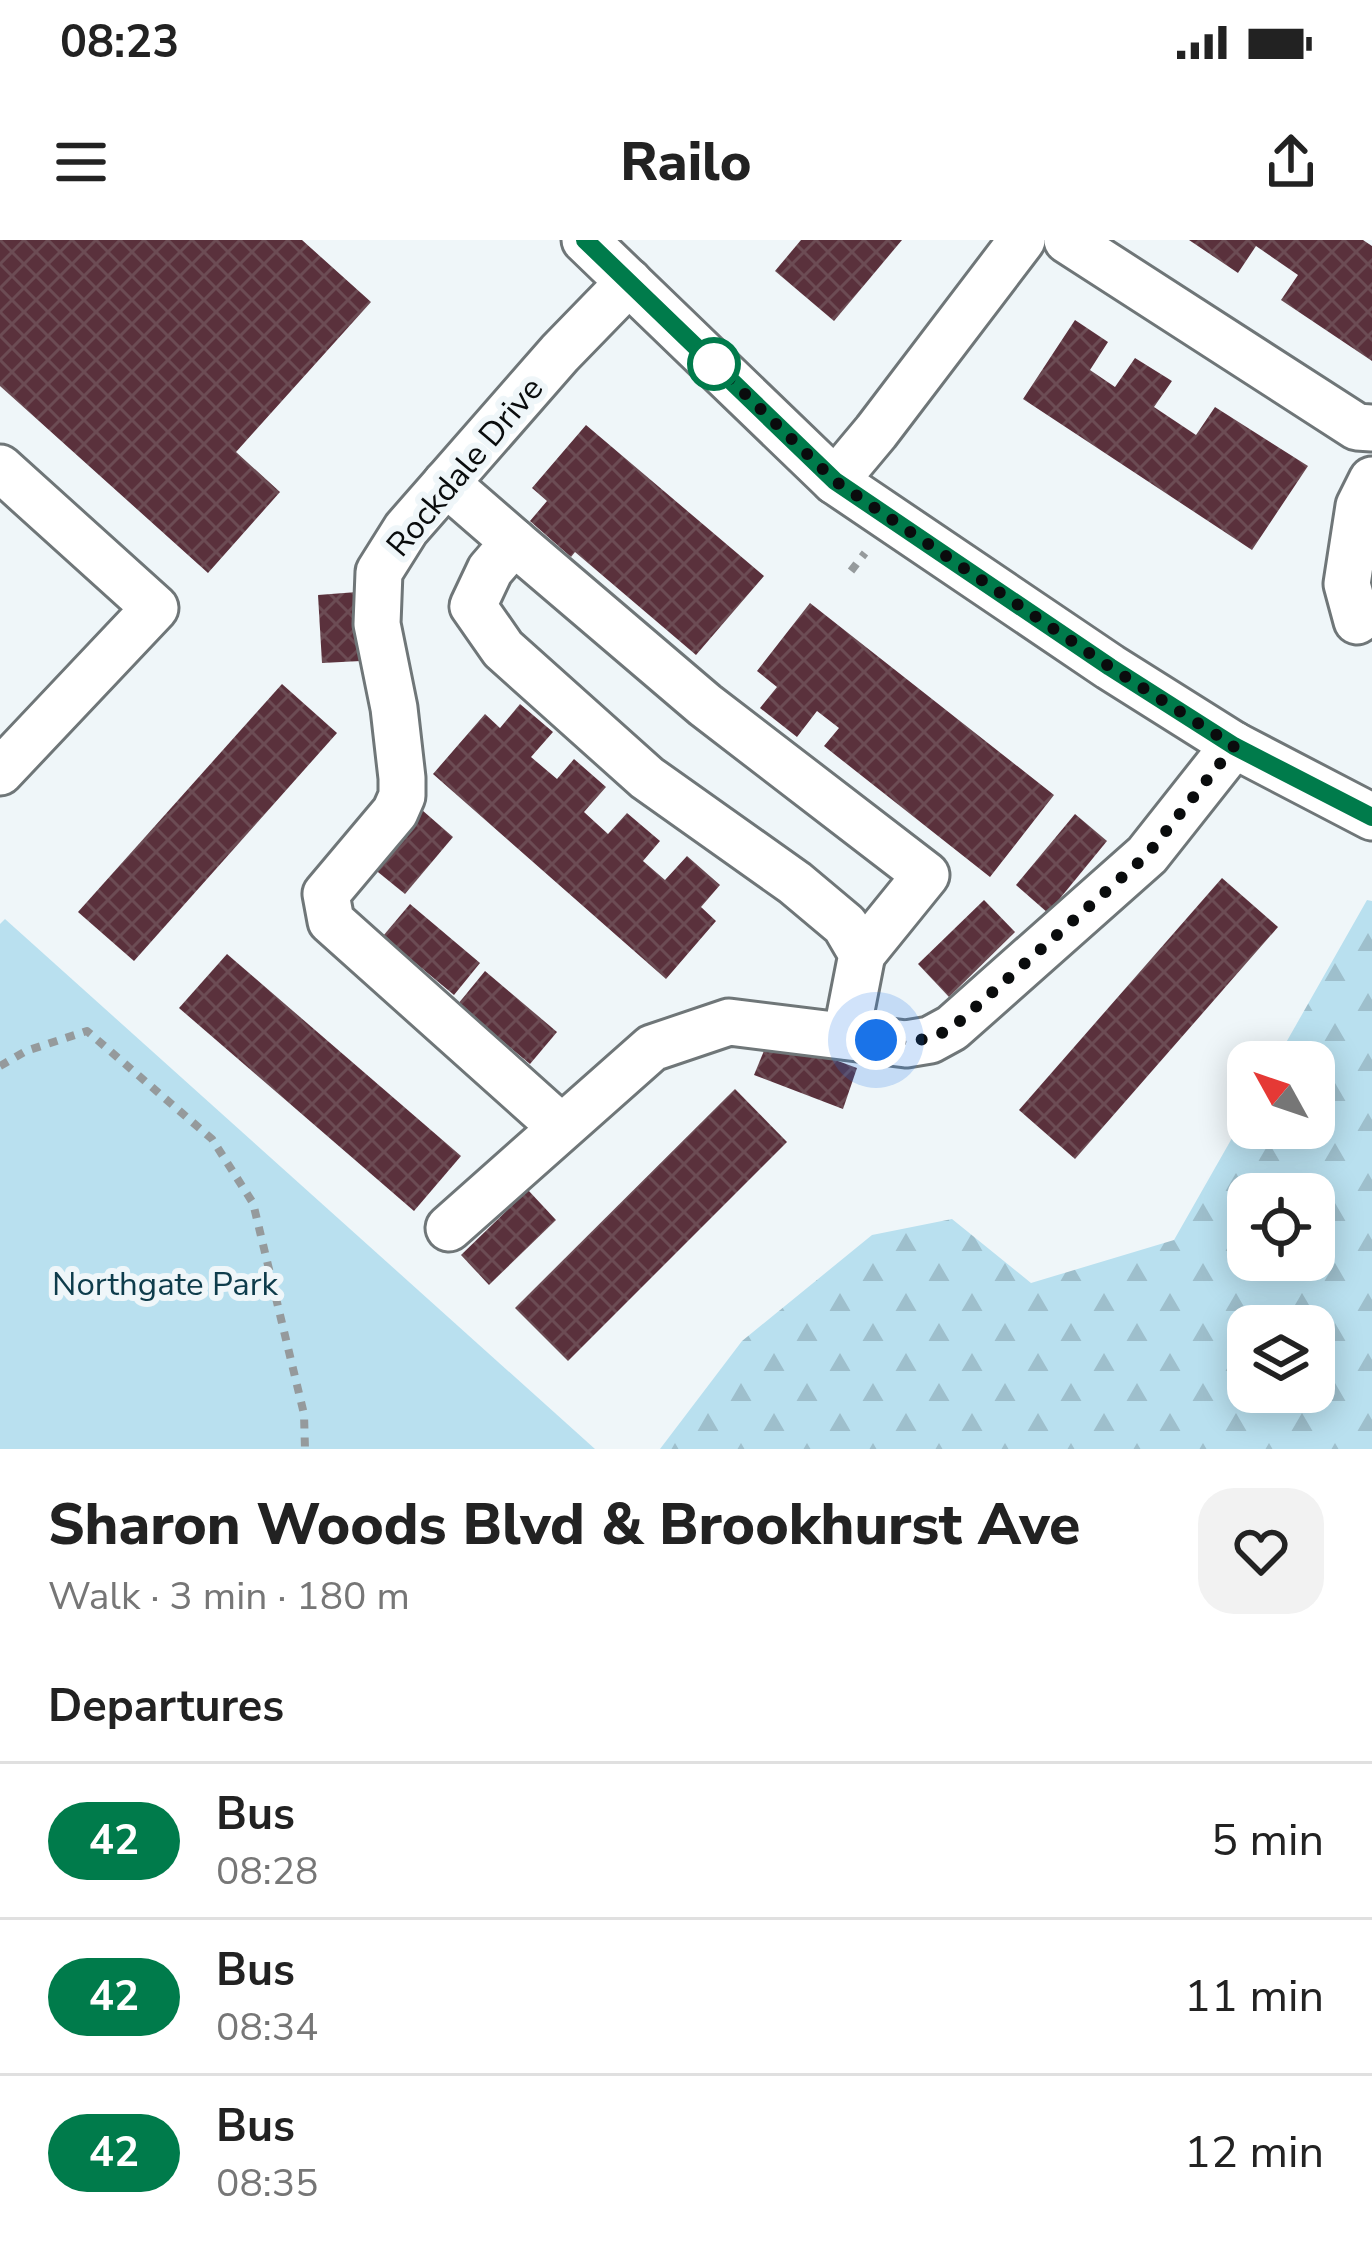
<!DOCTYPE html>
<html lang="en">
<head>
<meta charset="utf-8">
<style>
  :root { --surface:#fff; --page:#f2f2f2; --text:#222; --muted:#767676; --line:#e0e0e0 }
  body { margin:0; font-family:"Nunito Sans",sans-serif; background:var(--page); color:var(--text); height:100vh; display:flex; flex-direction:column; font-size:45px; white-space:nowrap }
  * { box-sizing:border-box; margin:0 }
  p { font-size:39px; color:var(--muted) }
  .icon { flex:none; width:66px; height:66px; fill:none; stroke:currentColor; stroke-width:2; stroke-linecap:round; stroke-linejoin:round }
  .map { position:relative; height:1209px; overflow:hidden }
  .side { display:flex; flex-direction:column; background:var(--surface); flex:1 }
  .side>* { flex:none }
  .badge { padding:0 24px; border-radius:39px; font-size:42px; line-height:78px }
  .needle { width:78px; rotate:310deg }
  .buttons { position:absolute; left:1227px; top:801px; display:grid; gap:24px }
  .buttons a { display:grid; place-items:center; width:108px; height:108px; border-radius:24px; background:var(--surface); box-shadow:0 6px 30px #0003; font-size:60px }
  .you { position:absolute; width:60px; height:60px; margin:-30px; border:9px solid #fff; border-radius:50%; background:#1a73e8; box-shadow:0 0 0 18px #1a73e833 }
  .map>.badge { position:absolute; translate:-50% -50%; box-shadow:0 0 0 6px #fff }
  h2 { padding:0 48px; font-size:45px; line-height:108px }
  .round { display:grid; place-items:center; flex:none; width:126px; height:126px; border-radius:36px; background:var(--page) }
  .summary { display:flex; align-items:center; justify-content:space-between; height:204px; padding:0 48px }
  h1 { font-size:57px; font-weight:800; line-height:90px }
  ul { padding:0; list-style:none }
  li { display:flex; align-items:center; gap:36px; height:156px; padding:0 48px; border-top:3px solid var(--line) }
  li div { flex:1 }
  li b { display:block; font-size:45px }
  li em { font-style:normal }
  li .badge { min-width:132px; font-weight:700; text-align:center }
  .status { display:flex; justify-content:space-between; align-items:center; height:84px; padding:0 60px; background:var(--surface); direction:ltr }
  .status svg { height:33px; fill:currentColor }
  header { display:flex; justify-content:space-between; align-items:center; height:156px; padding:0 48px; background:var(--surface); font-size:54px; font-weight:800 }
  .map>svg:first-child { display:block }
</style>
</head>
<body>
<div class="status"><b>08:23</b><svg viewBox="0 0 49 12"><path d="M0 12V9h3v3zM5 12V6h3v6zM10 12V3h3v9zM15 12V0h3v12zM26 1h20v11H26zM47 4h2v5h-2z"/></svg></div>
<header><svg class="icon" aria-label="menu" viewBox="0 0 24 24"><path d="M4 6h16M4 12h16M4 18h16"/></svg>Railo<svg class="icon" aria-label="share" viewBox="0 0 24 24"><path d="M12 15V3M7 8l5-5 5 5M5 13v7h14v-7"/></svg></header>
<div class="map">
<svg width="1372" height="1209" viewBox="0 0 1372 1209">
  <defs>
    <pattern id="forest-firs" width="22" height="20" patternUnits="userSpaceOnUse" patternTransform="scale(3)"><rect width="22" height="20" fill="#b9e0ef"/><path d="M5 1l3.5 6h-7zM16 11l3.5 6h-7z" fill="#9ebfcc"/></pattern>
    <pattern id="building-cross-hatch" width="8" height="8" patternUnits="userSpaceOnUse" patternTransform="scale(3)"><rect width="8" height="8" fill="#5a313c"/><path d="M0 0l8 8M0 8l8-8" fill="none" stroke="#6c4c54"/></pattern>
  </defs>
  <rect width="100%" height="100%" fill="#eff6f9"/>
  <path fill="url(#forest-firs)" fill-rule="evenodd" d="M1367 660 1372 661V1209H660L742 1101 872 995 952 979 1031 1043 1174 1000 1248 870V888H1314V822H1275ZM1248 954H1314V1020H1248ZM1248 1086H1314V1152H1248Z"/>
  <path fill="#b9e0ef" d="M5 679 595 1209H0V684Z"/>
  <g fill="url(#building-cross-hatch)">
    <path d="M0 0H302L371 62 236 212 280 252 208 333 0 146Z"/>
    <path d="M801 0H902L834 81 775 31Z"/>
    <path d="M1189 0H1363L1372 6V121L1281 60 1298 35 1256 6 1238 33Z"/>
    <path d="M1075 80 1108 102 1090 130 1115 147 1135 118 1172 141 1154 167 1196 195 1215 167 1308 226 1252 310 1023 159Z"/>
    <path d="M586 185 764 336 696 415 575 312 571 317 530 281 547 261 532 248Z"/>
    <path d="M357 352 361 421 322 423 318 355Z"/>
    <path d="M810 363 1054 555 990 637 824 506 839 488 817 471 797 497 760 468 777 447 757 431Z"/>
    <path d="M282 444 337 493 134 721 78 672Z"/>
    <path d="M520 464 553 492 531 517 557 539 574 519 606 547 584 572 608 594 627 573 660 601 643 621 665 640 687 616 720 645 701 667 716 681 666 739 433 534 485 474 500 488Z"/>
    <path d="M422 570 453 597 405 654 373 628Z"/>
    <path d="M1075 574 1107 601 1048 673 1016 645Z"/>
    <path d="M1222 638 1278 687 1075 919 1019 870Z"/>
    <path d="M984 660 1015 692 949 757 918 724Z"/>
    <path d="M410 664 480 723 454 755 383 696Z"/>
    <path d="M227 714 461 916 414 971 179 768Z"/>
    <path d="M485 731 557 792 530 824 458 764Z"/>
    <path d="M770 796 857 828 843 869 754 835Z"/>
    <path d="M735 849 787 902 568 1121 515 1068Z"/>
    <path d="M528 950 556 980 489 1045 461 1015Z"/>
  </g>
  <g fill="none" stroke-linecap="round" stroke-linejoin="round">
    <g stroke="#6f7678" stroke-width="51">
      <g id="minor">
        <path d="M585 0 835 241 1110 427 1234 505 1372 577"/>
        <path d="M1067 0 1357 187 1372 188"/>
        <path d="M0 228 155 368 0 532"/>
        <path d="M835 241 876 192 1022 0"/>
        <path d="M446 243 514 302 490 330 473 366 503 409 647 538 795 643 845 685 862 714 846 796"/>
        <path d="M514 302 705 465 926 635 862 714"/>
        <path d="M1357 381 1347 344 1359 266 1372 240"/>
        <path d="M561 887 331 681 326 654 395 572 402 556V538L394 468 377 384 379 332 406 289 560 113 629 42"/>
        <path d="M449 988 652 808 729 782 906 804 930 800 952 788 1147 615 1234 505"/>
      </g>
    </g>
    <g stroke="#959a9c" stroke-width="8" stroke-dasharray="9 9" stroke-linecap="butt">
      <path d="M851 331 865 313"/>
      <path d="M0 826 26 811 87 791 212 899 253 963 304 1174 305 1209"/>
    </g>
    <use href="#minor" stroke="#fff" stroke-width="45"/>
  </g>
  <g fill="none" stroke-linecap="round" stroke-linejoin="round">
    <g stroke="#fff" stroke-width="27">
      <path id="line" d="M585 0 835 241 1110 427 1234 506 1372 577"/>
    </g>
    <use href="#line" stroke="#007b4b" stroke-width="18"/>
    <path stroke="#0a0c0d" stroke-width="12" stroke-dasharray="0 21.6" d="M714 124 835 241 1110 427 1234 506 1147 615 952 788C925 802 906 804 876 800"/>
  </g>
  <circle fill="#fff" stroke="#007b4b" stroke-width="6" cx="714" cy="124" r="24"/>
  <g text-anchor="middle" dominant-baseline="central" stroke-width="12" stroke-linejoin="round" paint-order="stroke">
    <g font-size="33" fill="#0a0c0d" stroke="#eff6f9">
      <text transform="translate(465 227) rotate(-50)">Rockdale Drive</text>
    </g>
    <g font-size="33" fill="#0e3c4b" stroke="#eff6f9">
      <text x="165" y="1044">Northgate Park</text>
    </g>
  </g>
</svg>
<div class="buttons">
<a><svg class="needle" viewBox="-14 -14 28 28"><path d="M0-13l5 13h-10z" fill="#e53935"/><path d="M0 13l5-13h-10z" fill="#767676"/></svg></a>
<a><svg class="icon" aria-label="locate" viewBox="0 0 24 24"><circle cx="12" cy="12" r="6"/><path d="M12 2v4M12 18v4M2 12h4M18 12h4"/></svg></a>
<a><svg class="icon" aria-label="layers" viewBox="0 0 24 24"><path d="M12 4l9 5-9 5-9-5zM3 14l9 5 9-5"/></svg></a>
</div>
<div class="you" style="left:876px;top:800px"></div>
</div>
<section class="side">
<div class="summary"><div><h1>Sharon Woods Blvd &amp; Brookhurst Ave</h1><p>Walk · 3 min · 180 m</p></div><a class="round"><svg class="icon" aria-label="heart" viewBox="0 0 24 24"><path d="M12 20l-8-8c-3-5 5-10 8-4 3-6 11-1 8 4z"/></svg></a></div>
<h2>Departures</h2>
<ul>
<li><span class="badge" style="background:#007b4b;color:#fff">42</span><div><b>Bus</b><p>08:28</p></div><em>5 min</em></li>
<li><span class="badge" style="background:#007b4b;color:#fff">42</span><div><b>Bus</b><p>08:34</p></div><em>11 min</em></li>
<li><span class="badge" style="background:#007b4b;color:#fff">42</span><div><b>Bus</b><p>08:35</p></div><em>12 min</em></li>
</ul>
</section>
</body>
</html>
